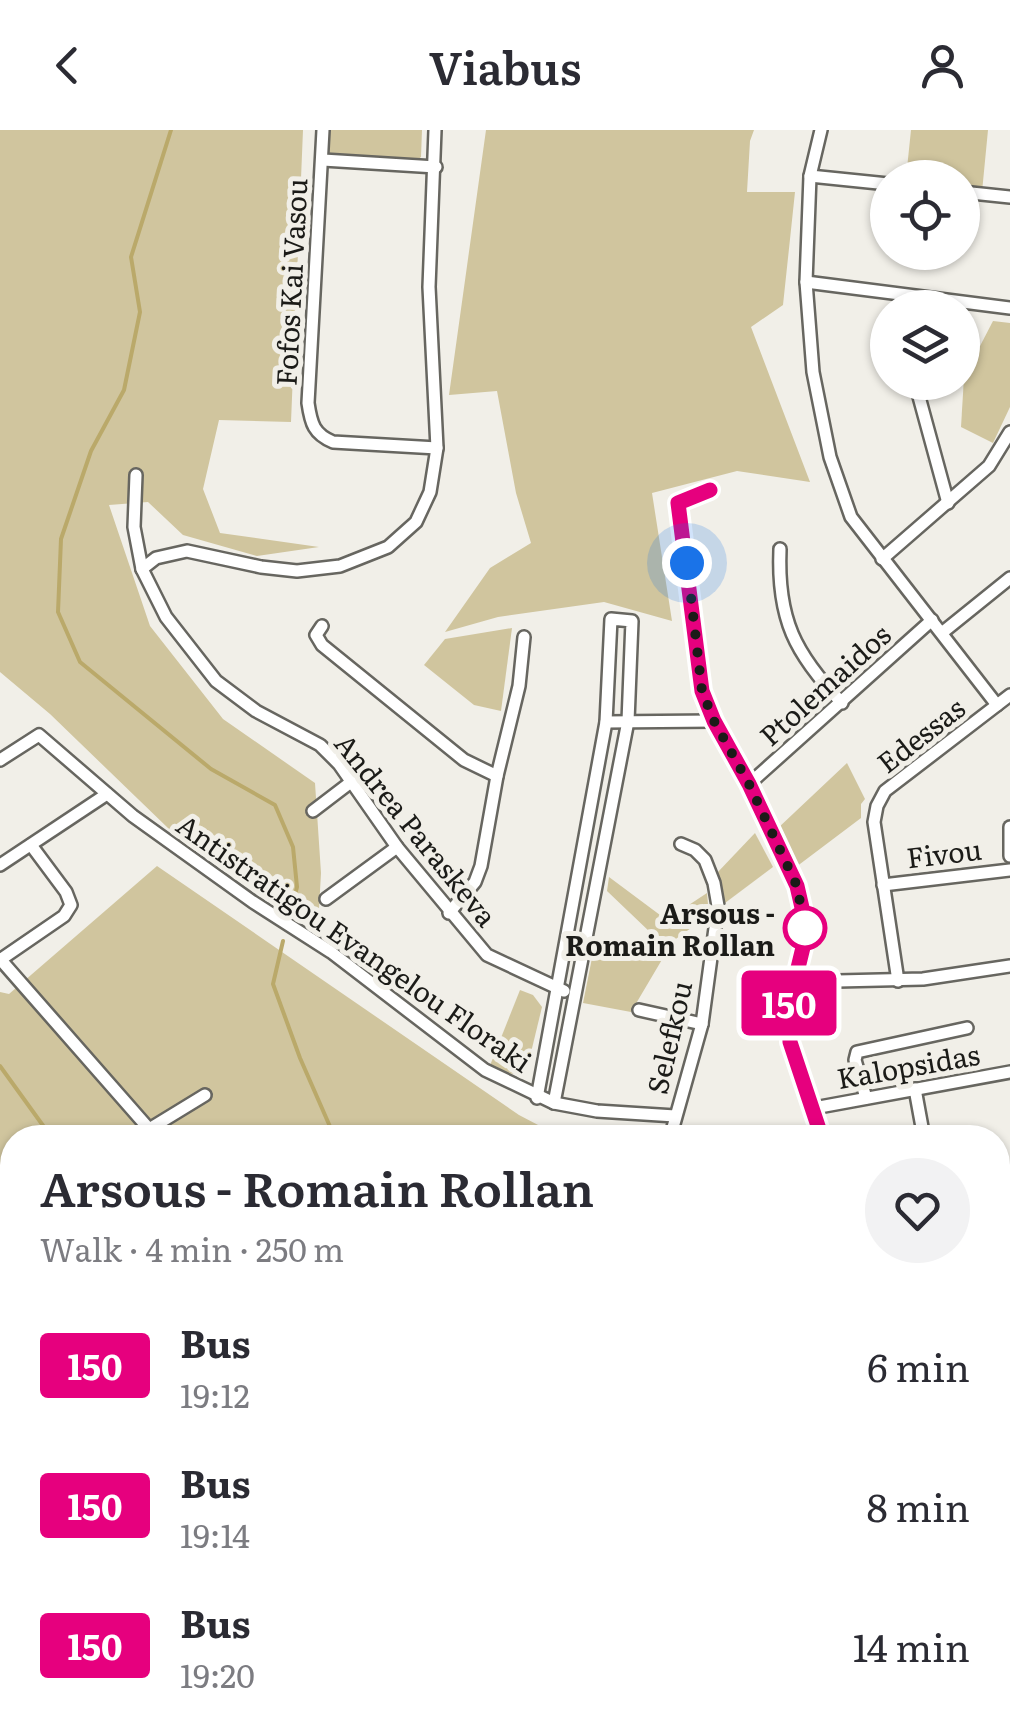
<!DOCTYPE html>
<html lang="en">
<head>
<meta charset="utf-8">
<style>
  :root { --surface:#fff; --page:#f2f2f3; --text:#2b2b33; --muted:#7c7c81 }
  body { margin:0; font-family:Literata,serif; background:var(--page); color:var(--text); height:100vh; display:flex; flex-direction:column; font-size:38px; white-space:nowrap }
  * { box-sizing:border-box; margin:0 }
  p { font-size:32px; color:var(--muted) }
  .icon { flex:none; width:55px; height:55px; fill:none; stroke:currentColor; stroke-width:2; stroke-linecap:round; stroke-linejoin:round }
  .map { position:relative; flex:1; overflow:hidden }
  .side { position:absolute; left:0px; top:995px; width:1010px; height:612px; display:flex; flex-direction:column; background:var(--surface); border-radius:40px 40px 0 0; box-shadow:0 2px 8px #0004 }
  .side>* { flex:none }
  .badge { padding:0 20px; border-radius:8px; font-size:35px; line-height:65px }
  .controls { position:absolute; left:870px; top:30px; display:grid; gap:20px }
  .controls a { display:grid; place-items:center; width:110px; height:110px; border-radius:50%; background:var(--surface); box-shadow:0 2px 8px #0004; font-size:50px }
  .you { position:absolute; width:50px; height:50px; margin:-25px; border:8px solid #fff; border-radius:50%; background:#1a73e8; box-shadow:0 0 0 15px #1a73e833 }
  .map>.badge { position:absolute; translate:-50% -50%; box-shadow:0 0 0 5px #fff }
  .round { display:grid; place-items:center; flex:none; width:105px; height:105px; border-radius:52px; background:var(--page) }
  .head { display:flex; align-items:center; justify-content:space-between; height:170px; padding:0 40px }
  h1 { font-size:48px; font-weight:600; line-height:75px }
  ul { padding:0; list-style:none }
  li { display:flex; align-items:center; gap:30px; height:140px; padding:0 40px }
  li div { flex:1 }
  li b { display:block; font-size:38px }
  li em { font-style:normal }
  li .badge { min-width:110px; font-weight:700; text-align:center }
  header { display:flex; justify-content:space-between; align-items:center; height:130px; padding:0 40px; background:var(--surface); font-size:45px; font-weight:600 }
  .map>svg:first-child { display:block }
</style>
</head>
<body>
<header><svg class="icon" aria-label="back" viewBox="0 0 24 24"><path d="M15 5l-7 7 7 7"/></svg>Viabus<svg class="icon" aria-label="person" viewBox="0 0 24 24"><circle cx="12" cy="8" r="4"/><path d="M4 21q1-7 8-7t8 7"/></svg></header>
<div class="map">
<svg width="1010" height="1606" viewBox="0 0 1010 1606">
  <rect width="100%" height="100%" fill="#f1efe8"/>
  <g fill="#d0c59e">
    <path d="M0 0H303L291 292 219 290 203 359 220 403 319 417 257 426 183 405 148 372 109 375 150 496 223 589 315 653 321 743 318 797 168 698 50 584 0 542Z"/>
    <path d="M327 0H422L421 27 413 34 332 28 326 15Z"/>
    <path d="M486 0H754L750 11 747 62H795L783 175 751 197 810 352 737 341 652 363 672 491 604 472 498 487 445 502 490 438 531 413 516 363 497 261 449 265Z"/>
    <path d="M911 0H988L982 62 963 60 962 48H906Z"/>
    <path d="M993 191 1010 193V277L993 313 961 297 964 247Z"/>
    <path d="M512 498 501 581 474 575 424 535 445 509Z"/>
    <path d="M847 633 865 669 861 674V688L796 737 777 699Z"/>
    <path d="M755 703 773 737 725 773 716 744Z"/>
    <path d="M157 736 519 985 561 1007 12 1008V1595H512L528 1606H0V862L9 864Z"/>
    <path d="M609 747 664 788 663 792 707 763 709 785 673 811 631 882 583 873 593 823 632 829 651 803 607 761Z"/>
    <path d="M520 860 533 865 542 877 527 939C512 947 504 944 489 938Z"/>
    <path d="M998 1546 1010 1553V1606H690L677 1595H998Z"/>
  </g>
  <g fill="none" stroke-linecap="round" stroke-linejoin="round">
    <g stroke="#baa96a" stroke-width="4">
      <path d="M171 0 131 127 140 182 124 260 91 321 61 409 58 482 80 532 211 639 275 675 293 717 297 757 290 785"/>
      <path d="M283 811 273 854 300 928 335 1008"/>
      <path d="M0 936 52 1008"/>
      <path d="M868 1595 882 1602 911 1606"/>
      <path d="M942 1606 974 1597"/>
    </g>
    <g stroke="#676660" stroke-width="16">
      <g id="minor">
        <path d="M323 0 308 273C311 294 314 304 333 312L437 318"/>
        <path d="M821 0 810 46 806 152 813 242 830 327 851 387 997 575"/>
        <path d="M323 30 436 37"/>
        <path d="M810 46 888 54"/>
        <path d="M962 62 1010 67"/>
        <path d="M806 152 1010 178"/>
        <path d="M915 252 948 373"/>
        <path d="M136 345 134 397 142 439 166 487 216 551 256 581 320 615 339 634 397 717 487 825 564 861"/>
        <path d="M710 360 678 373 703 561 714 591 749 654 797 756 806 805 789 875 790 912 822 1008"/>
        <path d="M780 419C777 489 795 524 842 573"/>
        <path d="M882 429 989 336 1010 302"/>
        <path d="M142 439 156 428 187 421 261 437 297 441 340 436 388 417 416 392 430 362 437 318 429 157 435 0"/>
        <path d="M322 496 316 505 322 515 464 630 497 646"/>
        <path d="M943 502 1010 448"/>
        <path d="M606 592 714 591"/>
        <path d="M0 630 39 605 133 686 253 772 331 822 485 940 554 973 597 981 675 986"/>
        <path d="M749 654 932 490"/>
        <path d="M313 681 351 652"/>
        <path d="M1010 697V726"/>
        <path d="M0 735 107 664"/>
        <path d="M883 755 1010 740"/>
        <path d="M326 769 397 717"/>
        <path d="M449 783 475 752 481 736 497 646 519 556 524 507"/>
        <path d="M0 829 157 1008"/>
        <path d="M0 830 64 786 71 775 66 762 31 715"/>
        <path d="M898 851 874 692 877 676 885 661 1010 565"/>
        <path d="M795 852 923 849 1010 836"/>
        <path d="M639 880 702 894"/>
        <path d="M915 959 924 1008"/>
        <path d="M537 968 606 592 611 489 632 491 628 591 554 973"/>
        <path d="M866 968 855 930 857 922 967 898"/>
        <path d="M814 978 1010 942"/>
        <path d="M151 998 205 965"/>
        <path d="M670 1008 702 894 718 776 714 753 705 730 695 720 681 714"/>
        <path d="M0 1060 12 1076"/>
        <path d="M998 1095 1010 1099"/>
        <path d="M998 1193 1010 1197"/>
        <path d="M998 1306 1010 1281"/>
        <path d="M1001 1575 1010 1558"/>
      </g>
    </g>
    <use href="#minor" stroke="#fff" stroke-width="11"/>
  </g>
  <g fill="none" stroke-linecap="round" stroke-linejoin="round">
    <g stroke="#fff" stroke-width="22">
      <path id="line" d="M710 360 678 373 702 561 714 591 749 654 797 756 803 782 806 805 789 875 790 912 822 1008"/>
    </g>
    <use href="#line" stroke="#e6007e" stroke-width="15"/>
    <path stroke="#1b1b18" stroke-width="10" stroke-dasharray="0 18" d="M687 433 702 561 714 591 749 654 797 756 806 805 805 798"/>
  </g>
  <circle fill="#fff" stroke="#e6007e" stroke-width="5" cx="805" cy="798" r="20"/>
  <g text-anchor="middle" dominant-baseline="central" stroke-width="10" stroke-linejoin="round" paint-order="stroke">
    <g font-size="28" fill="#1b1b18" stroke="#f1efe8">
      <text transform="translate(290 152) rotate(-87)">Fofos Kai Vasou</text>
      <text transform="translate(824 554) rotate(-42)">Ptolemaidos</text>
      <text transform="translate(920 604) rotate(-38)">Edessas</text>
      <text transform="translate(417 699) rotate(51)">Andrea Paraskeva</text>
      <text transform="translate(944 722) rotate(-7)">Fivou</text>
      <text transform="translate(355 812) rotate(35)">Antistratigou Evangelou Floraki</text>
      <text transform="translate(668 907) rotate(-77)">Selefkou</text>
      <text transform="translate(908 935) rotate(-10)">Kalopsidas</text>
    </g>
    <g font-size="28" font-weight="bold" fill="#1b1b18" stroke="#f1efe8" text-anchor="end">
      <text x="775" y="782">Arsous -<tspan x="775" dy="32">Romain Rollan</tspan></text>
    </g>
  </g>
</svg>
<div class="controls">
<a><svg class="icon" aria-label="locate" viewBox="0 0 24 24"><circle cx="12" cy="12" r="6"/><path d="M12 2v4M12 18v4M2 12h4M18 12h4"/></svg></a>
<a><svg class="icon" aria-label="layers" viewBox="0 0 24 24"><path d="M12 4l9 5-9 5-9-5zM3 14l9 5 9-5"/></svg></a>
</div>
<div class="you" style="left:687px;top:433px"></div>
<b class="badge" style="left:789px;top:873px;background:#e6007e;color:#fff">150</b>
<section class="side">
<div class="head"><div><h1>Arsous - Romain Rollan</h1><p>Walk · 4 min · 250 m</p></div><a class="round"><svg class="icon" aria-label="heart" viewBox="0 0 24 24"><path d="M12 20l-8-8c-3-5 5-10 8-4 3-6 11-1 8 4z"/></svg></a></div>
<ul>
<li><span class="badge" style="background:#e6007e;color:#fff">150</span><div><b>Bus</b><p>19:12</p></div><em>6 min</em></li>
<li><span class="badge" style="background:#e6007e;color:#fff">150</span><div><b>Bus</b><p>19:14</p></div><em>8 min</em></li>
<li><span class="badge" style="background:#e6007e;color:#fff">150</span><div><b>Bus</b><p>19:20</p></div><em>14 min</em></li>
</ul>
</section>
</div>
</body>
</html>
